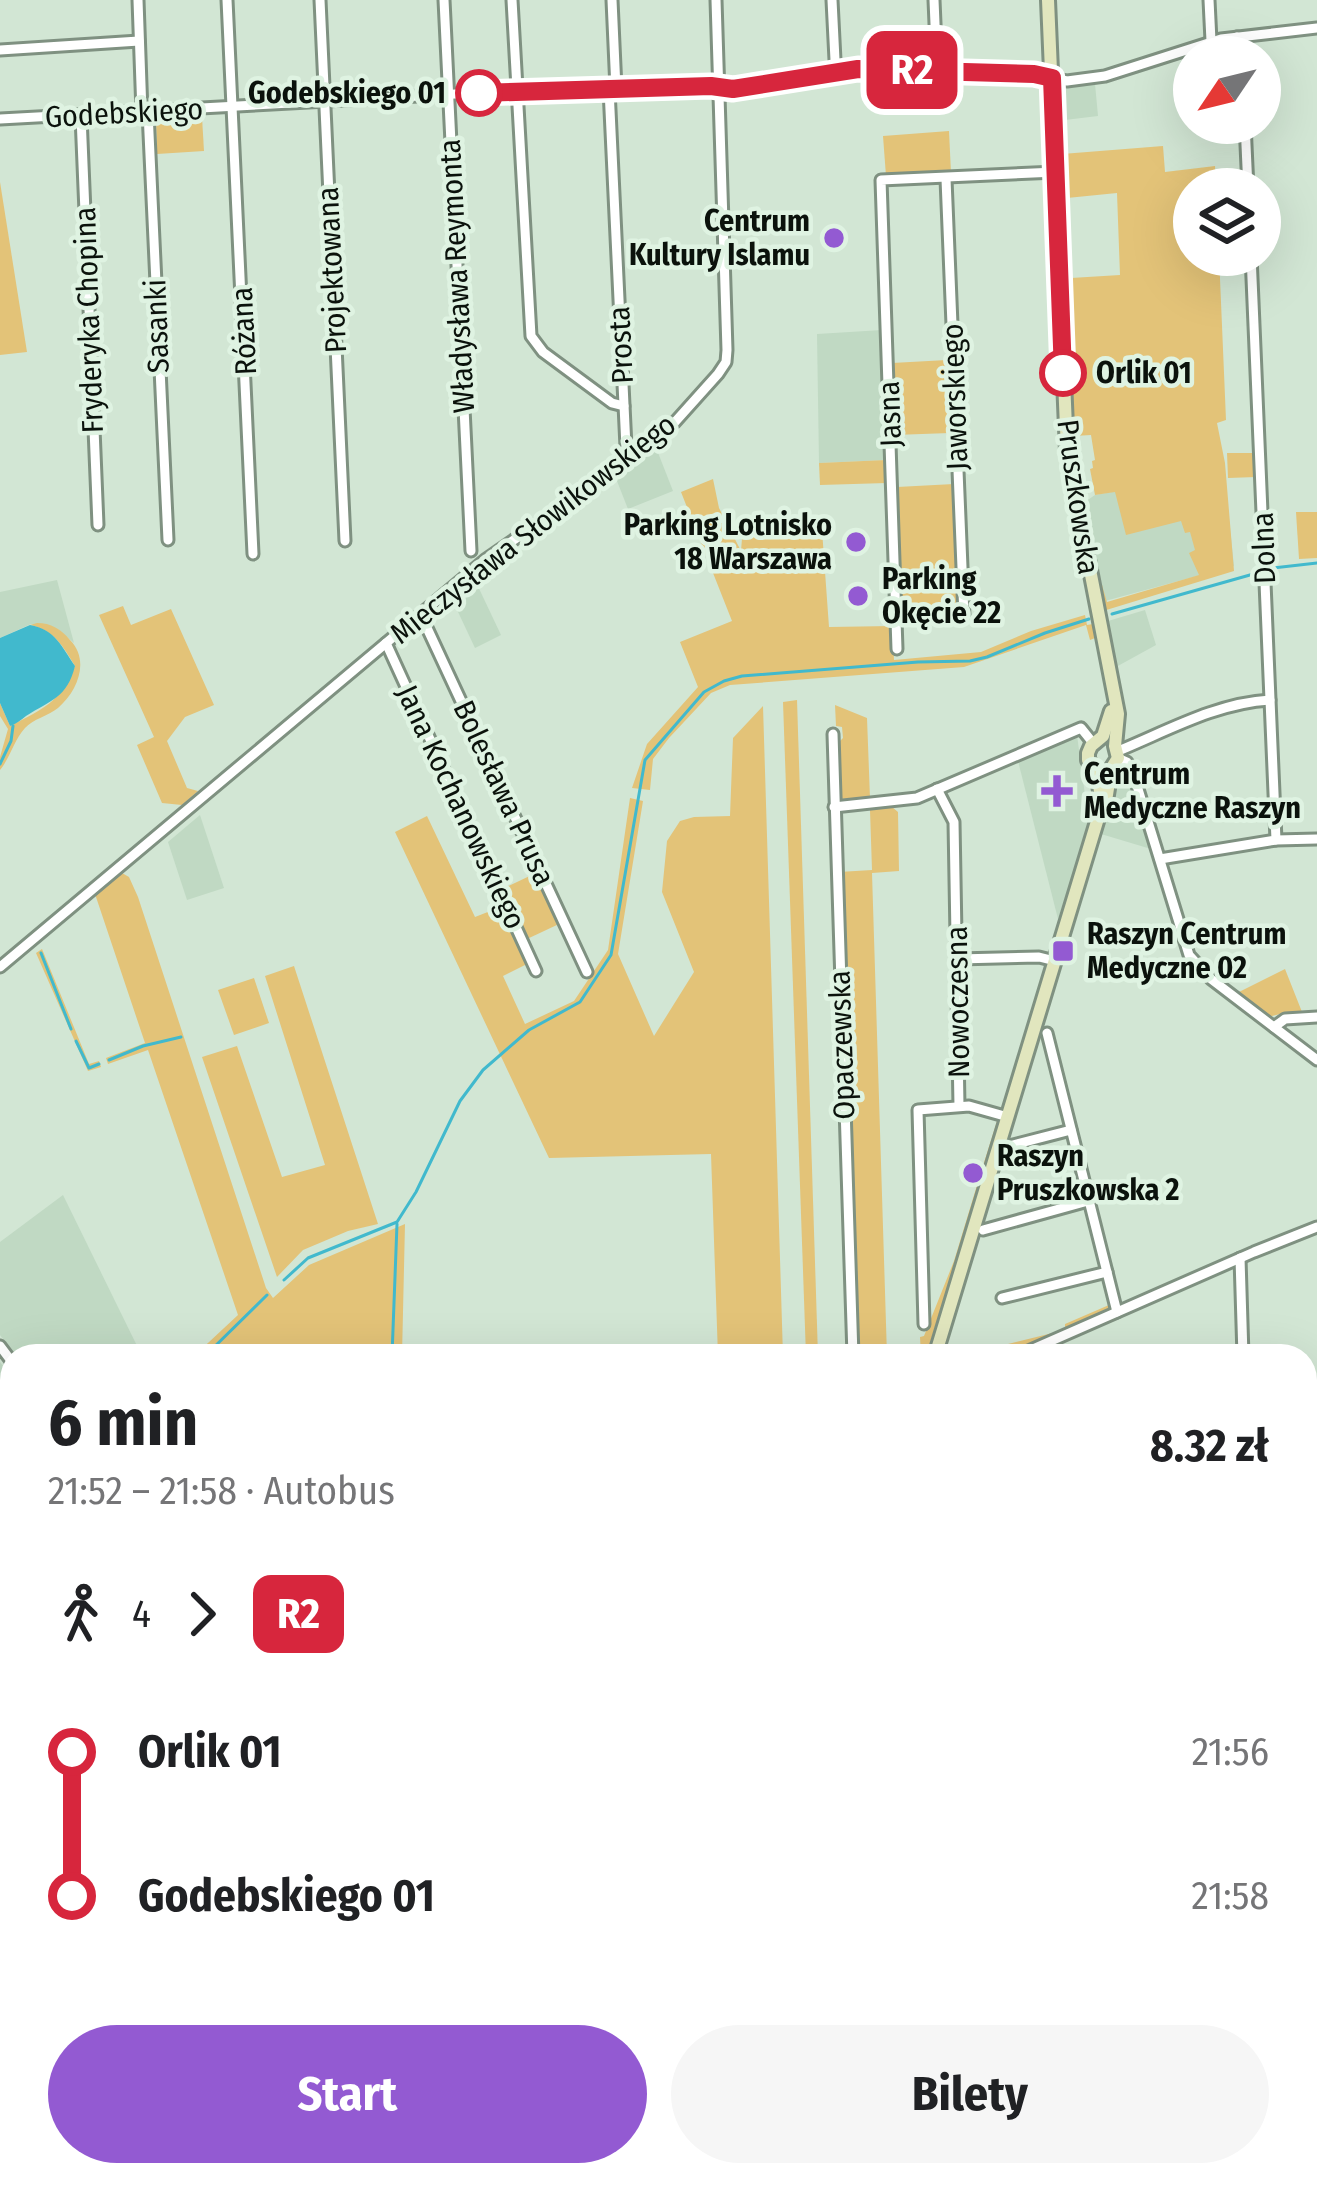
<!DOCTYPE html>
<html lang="pl">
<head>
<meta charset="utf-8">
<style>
  :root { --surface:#fff; --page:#f6f6f6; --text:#202124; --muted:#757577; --accent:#935ad2 }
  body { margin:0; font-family:"Fira Sans Condensed",sans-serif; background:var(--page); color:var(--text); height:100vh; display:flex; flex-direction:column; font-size:45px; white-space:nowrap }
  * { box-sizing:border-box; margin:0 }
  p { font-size:39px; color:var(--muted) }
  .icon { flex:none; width:66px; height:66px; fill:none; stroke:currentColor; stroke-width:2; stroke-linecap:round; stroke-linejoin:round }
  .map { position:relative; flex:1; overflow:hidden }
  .side { position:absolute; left:0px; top:1344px; width:1317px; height:843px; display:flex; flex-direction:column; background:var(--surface); border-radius:36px 36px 0 0; box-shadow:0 12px 48px #0002 }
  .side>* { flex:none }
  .badge { padding:0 24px; border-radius:18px; font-size:42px; line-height:78px }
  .needle { width:78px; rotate:235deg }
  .fabs { position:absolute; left:1173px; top:36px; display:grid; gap:24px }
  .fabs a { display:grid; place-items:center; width:108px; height:108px; border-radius:50%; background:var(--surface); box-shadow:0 12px 48px #0002; font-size:60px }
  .map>.badge { position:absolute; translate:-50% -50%; box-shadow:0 0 0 6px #fff }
  .legs { display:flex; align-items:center; gap:18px; height:132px; padding:0 48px; font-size:39px }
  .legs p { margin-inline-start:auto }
  .summary { display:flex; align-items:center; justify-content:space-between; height:204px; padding:0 48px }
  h1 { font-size:66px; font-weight:700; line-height:90px }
  .button { display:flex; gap:24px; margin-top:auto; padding:24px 48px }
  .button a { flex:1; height:138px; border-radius:72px; background:var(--accent); color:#fff; font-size:48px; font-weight:700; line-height:138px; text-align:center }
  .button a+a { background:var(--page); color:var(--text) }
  ul { padding:0 48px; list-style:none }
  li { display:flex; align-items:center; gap:42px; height:144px; font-size:45px }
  li i { display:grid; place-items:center; width:18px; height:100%; margin:0 15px; background:currentColor }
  li i::after { content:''; width:30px; height:30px; margin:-15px; border:9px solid; border-radius:50%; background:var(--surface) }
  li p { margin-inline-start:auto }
  li:first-child i { background:linear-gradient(#0000 50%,currentColor 0) }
  li:last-child i { background:linear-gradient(currentColor 50%,#0000 0) }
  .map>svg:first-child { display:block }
</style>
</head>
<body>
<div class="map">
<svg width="1317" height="2185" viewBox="0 0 1317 2185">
  <rect width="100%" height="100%" fill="#d2e6d4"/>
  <g fill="#c0d9c3">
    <path d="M1095 84 1098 116 1065 120 1063 87Z"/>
    <path d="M882 330 886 460 819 463 817 334Z"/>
    <path d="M655 445 673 491 628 509 615 476Z"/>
    <path d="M1224 472 1234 566 1105 601 1085 502 1095 495Z"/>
    <path d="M474 578 501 635 475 648 451 597Z"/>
    <path d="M57 580 74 643 58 629 31 624 0 638V592Z"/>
    <path d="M1145 610 1156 645 1116 667 1108 621Z"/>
    <path d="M1077 735 1089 825 1058 919 1018 761Z"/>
    <path d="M1126 771 1151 849 1101 834 1120 774Z"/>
    <path d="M200 815 224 888 187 900 168 842Z"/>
    <path d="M63 1195 142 1356H16L0 1335V1242Z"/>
    <path d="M0 1362 12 1378V1471L0 1473Z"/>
    <path d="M12 1631V1823L0 1821V1639Z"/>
    <path d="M14 2175H88V2185H8Z"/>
    <path d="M261 2175H400L377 2185H262Z"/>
  </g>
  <g fill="#e3c378">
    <path d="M202 117 204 151 157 154 156 118Z"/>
    <path d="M949 131 951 173 886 176 883 136Z"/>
    <path d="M1163 146 1165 172 1215 166 1216 189H1194V255H1219L1226 420 1217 423 1225 463 1234 571 1103 611 1100 586 1102 585 1107 602 1199 575 1189 553 1195 550 1190 532 1185 533 1181 521 1126 535 1115 492 1095 495 1090 469 1093 468 1092 461 1095 460 1091 435 1074 436 1067 272H1070L1071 278 1120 275 1117 193 1067 198 1070 264H1067L1066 197 1062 154Z"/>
    <path d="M0 182 27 352 0 355Z"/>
    <path d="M947 360 950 433 894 435 892 363Z"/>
    <path d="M1227 453H1255L1256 477 1228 478Z"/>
    <path d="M886 460 887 483 820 485 819 463Z"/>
    <path d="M713 479 719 508 741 551 743 526 754 527 755 532 822 530 829 627 892 626 894 660 981 652 1031 631 1085 615 1087 625 1093 624 1095 638 1090 640 1086 625 964 667 730 685 711 693 669 738 653 759 650 790 632 788 647 744 698 687 680 642 732 621 681 492Z"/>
    <path d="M954 484 960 618 902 622 897 487Z"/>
    <path d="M1296 512H1317V558L1299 559Z"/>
    <path d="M123 606 131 625 171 609 214 705 185 717 167 741 187 788 198 791 182 805 162 803 137 745 154 737 99 615Z"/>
    <path d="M37 623C51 623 61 629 70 640 90 660 78 691 58 708 48 716 33 719 25 728 14 740 10 758 0 770V757L8 729 0 716V703L10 726C45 708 59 703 75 666 63 646 54 630 30 625Z"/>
    <path d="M797 700 818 1356H806L783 702Z"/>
    <path d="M835 705 867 718 870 798 840 799 837 791 836 745 843 738 842 727 836 726Z"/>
    <path d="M763 706 783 1356H718L711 1154 549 1158 395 832 427 816 475 917 503 906 529 963 503 976 525 1024 574 1001 608 950 630 798 643 801 618 954 654 1036 694 972 662 892 667 841 680 821 694 817 730 816 733 738Z"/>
    <path d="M892 807 898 812 899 871 872 873 887 1356H859L842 876 839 872 872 870 870 810Z"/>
    <path d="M122 873 129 877 138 897 266 1288 273 1298 309 1265 405 1224 402 1356H194L238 1315 148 1050 108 1064 106 1058 145 1043 95 894Z"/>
    <path d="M536 873 559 924 527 939 504 888Z"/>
    <path d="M42 949 89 1064 99 1061 101 1067 88 1071 36 953Z"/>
    <path d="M294 966 378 1224 348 1231 303 1250 277 1277 202 1057 237 1046 282 1177 325 1165 265 976Z"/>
    <path d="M1285 969 1302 1012H1288L1268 1017 1237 993Z"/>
    <path d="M254 978 269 1023 234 1035 218 990Z"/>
    <path d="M998 1118 1000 1119 983 1172 971 1168 968 1176 980 1181 926 1356H921L920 1337 924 1336 954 1261 978 1182 967 1178 971 1164 982 1169Z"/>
    <path d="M1109 1305 1111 1312 1006 1356H1000L1009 1352 1008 1344 1065 1330V1324Z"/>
    <path d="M1305 1456H1317V1565L1305 1568Z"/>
    <path d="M0 1501H2L12 1548V1603L0 1612Z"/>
    <path d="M1317 1664V1725H1305V1666Z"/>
    <path d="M0 1866 12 1868V1915L0 1918Z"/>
    <path d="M12 1994V2073L0 2093V1998Z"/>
    <path d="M1305 2051H1317V2121L1305 2120Z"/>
    <path d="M12 2090 14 2175 8 2185H0V2111Z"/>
    <path d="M400 2175H688L700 2181 701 2177 704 2175 706 2185H377Z"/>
    <path d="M106 2179 262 2181V2185H106Z"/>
  </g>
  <path fill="#41b9cd" d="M30 625C55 629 62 647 75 666 67 698 51 700 26 716 21 720 16 724 10 726L0 703V638Z"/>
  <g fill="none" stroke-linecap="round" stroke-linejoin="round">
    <g stroke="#41b9cd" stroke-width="3">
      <path d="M1273 568 1317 563"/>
      <path d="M1112 614 1257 573"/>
      <path d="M0 764 11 741 13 726"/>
      <path d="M41 953 71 1029"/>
      <path d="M76 1041 89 1068 99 1064"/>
      <path d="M109 1060 143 1046 181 1037"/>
      <path d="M284 1280 308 1258 397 1222 416 1192 460 1101 483 1070 529 1030 580 1002 611 955 645 760 704 692 724 681 742 676 918 662 970 661 987 657 1045 633 1089 619"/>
      <path d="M205 1356 267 1295"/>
      <path d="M392 1356 397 1224"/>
      <path d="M0 1478 12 1476"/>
      <path d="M1305 1564 1317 1561"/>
      <path d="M1305 1622 1317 1620"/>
      <path d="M441 2175 443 2185"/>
      <path d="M92 2177V2185"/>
    </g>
    <g stroke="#7f9181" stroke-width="15">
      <g id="street">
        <path d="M138 0 142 113"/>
        <path d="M227 0 253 554"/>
        <path d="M320 0 345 541"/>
        <path d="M444 0 471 551"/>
        <path d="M512 0 531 336 543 352 612 403 624 406"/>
        <path d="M612 0 616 89"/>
        <path d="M832 0 835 60 839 72"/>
        <path d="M934 0 937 71"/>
        <path d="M1209 0 1211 41"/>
        <path d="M1237 37 1240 57"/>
        <path d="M0 50 139 41"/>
        <path d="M609 89 626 447 630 457"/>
        <path d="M148 112 168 540"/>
        <path d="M81 116 98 525"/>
        <path d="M0 119 510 91 711 86 746 89 846 70 868 68 1034 74 1067 81 1105 76 1221 39 1317 28"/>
        <path d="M1245 123 1248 189"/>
        <path d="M946 179 964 616"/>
        <path d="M1251 255 1276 840"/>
        <path d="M421 615 587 972"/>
        <path d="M386 643 536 971"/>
        <path d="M897 649 881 180 1056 172"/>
        <path d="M833 734 853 1356"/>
        <path d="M1118 751C1167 731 1216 703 1270 700"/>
        <path d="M1118 758 1127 762 1134 776 1189 955 1211 979 1317 1060"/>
        <path d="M937 789 954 822 959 1106"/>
        <path d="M834 807 917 798 1081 728 1093 743"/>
        <path d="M1160 859 1276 840 1317 839"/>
        <path d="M958 959 1039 957 1055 961"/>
        <path d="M0 967 485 560 597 482 675 422 718 374 726 362 727 350 716 0"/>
        <path d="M1274 1027 1285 1019 1317 1017"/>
        <path d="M1047 1033 1117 1312"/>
        <path d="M1009 1146 1071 1130"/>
        <path d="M983 1230 1088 1201"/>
        <path d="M1240 1258 1243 1356"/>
        <path d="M1002 1298 1107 1272"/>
        <path d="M924 1324 918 1110 969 1106 1008 1117"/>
        <path d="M0 1346 12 1362"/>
        <path d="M1017 1356 1254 1252 1317 1227"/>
        <path d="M0 1619 12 1612"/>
        <path d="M1305 1904H1317"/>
        <path d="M1305 1979H1317"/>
      </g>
    </g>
    <g stroke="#7f9181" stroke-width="18">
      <g id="secondary">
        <path d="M1102 804 1097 772 1088 760V753L1091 746 1103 736 1111 711"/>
        <path d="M935 1356 1102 805 1106 801 1111 769 1118 758 1115 746 1118 714 1067 451 1048 0"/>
        <path d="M1305 1661 1317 1658"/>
        <path d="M99 2175V2185"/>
        <path d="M711 2175 713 2185"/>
      </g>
    </g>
    <g stroke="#68771d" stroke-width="21">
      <g id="highway">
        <path d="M1305 1581 1317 1578"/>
        <path d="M1305 1604 1317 1601"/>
        <path d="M0 1862 12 1864"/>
        <path d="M0 1927 12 1923"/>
        <path d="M0 1949 12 1946"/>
        <path d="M0 1971 12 1967"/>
        <path d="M0 1992 12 1989"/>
        <path d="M0 2100 12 2081"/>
      </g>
    </g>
    <use href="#street" stroke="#fff" stroke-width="9"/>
    <use href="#secondary" stroke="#e1e6be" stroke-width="12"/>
    <use href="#highway" stroke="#9aad26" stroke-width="15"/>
  </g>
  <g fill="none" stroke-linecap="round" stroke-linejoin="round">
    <g stroke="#fff" stroke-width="27">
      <path id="line-1" d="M479 93 711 86 733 89 858 69 1034 74 1052 78 1063 373"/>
    </g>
    <use href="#line-1" stroke="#d7263d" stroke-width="18"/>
  </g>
  <g fill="#fff" stroke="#d7263d" stroke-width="6">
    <circle cx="479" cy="93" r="21"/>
    <circle cx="1063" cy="373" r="21"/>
  </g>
  <g fill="#935ad2" stroke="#dff3e2" stroke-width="4.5">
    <circle cx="834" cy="238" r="12"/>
    <circle cx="856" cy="542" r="12"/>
    <circle cx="858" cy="596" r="12"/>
    <path d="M1051 773h12v12h12v12h-12v12h-12v-12h-12v-12h12z"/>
    <rect x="1051" y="939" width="24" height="24" rx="6"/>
    <circle cx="973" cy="1173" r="12"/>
  </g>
  <g text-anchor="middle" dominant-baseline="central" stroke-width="9" stroke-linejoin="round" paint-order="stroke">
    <g font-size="30" font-weight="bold" fill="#0b120c" stroke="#dff3e2" text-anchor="end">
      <text x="446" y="93">Godebskiego 01</text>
      <text x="1096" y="373" text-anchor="start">Orlik 01</text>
    </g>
    <g font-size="30" fill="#0b120c" stroke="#dff3e2">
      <text transform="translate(124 113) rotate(-3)">Godebskiego</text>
      <text transform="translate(332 270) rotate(-93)">Projektowana</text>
      <text transform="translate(457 276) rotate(-93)">Władysława Reymonta</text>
      <text transform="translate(89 320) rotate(-92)">Fryderyka Chopina</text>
      <text transform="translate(157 326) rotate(-92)">Sasanki</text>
      <text transform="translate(244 331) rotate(-93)">Różana</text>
      <text transform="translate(621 345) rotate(-93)">Prosta</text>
      <text transform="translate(955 397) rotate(-92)">Jaworskiego</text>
      <text transform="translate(890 414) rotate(-92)">Jasna</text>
      <text transform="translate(1078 497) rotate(82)">Pruszkowska</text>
      <text transform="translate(533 529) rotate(-38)">Mieczysława Słowikowskiego</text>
      <text transform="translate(1264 548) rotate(-92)">Dolna</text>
      <text transform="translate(504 793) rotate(65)">Bolesława Prusa</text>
      <text transform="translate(461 807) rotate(65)">Jana Kochanowskiego</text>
      <text transform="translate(958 1002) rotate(-91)">Nowoczesna</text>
      <text transform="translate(842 1045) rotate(-92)">Opaczewska</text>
    </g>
    <g font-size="30" font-weight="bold" fill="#0b120c" stroke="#dff3e2" text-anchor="start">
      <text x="810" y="221" text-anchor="end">Centrum<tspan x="810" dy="34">Kultury Islamu</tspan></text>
      <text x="832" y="525" text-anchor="end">Parking Lotnisko<tspan x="832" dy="34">18 Warszawa</tspan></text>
      <text x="882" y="579">Parking<tspan x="882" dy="34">Okęcie 22</tspan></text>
      <text x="1084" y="774">Centrum<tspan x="1084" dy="34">Medyczne Raszyn</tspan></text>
      <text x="1087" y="934">Raszyn Centrum<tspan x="1087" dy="34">Medyczne 02</tspan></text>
      <text x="997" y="1156">Raszyn<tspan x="997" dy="34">Pruszkowska 2</tspan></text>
    </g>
  </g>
</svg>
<div class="fabs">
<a><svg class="needle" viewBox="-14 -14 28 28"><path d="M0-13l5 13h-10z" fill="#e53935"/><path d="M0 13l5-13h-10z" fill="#757577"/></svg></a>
<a><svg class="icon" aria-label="layers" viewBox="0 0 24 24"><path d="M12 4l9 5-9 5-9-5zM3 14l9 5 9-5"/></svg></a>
</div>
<b class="badge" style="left:912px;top:70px;background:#d7263d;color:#fff">R2</b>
<section class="side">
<div class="summary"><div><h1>6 min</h1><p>21:52 – 21:58 · Autobus</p></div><b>8.32 zł</b></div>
<div class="legs"><svg class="icon" aria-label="walk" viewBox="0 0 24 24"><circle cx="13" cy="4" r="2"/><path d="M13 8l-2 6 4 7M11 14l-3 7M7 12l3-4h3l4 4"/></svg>4<svg class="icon" aria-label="forward" viewBox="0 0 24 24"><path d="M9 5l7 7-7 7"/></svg><b class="badge" style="background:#d7263d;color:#fff">R2</b></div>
<ul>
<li><i style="color:#d7263d"></i><b>Orlik 01</b><p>21:56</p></li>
<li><i style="color:#d7263d"></i><b>Godebskiego 01</b><p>21:58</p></li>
</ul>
<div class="button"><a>Start</a><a>Bilety</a></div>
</section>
</div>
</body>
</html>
